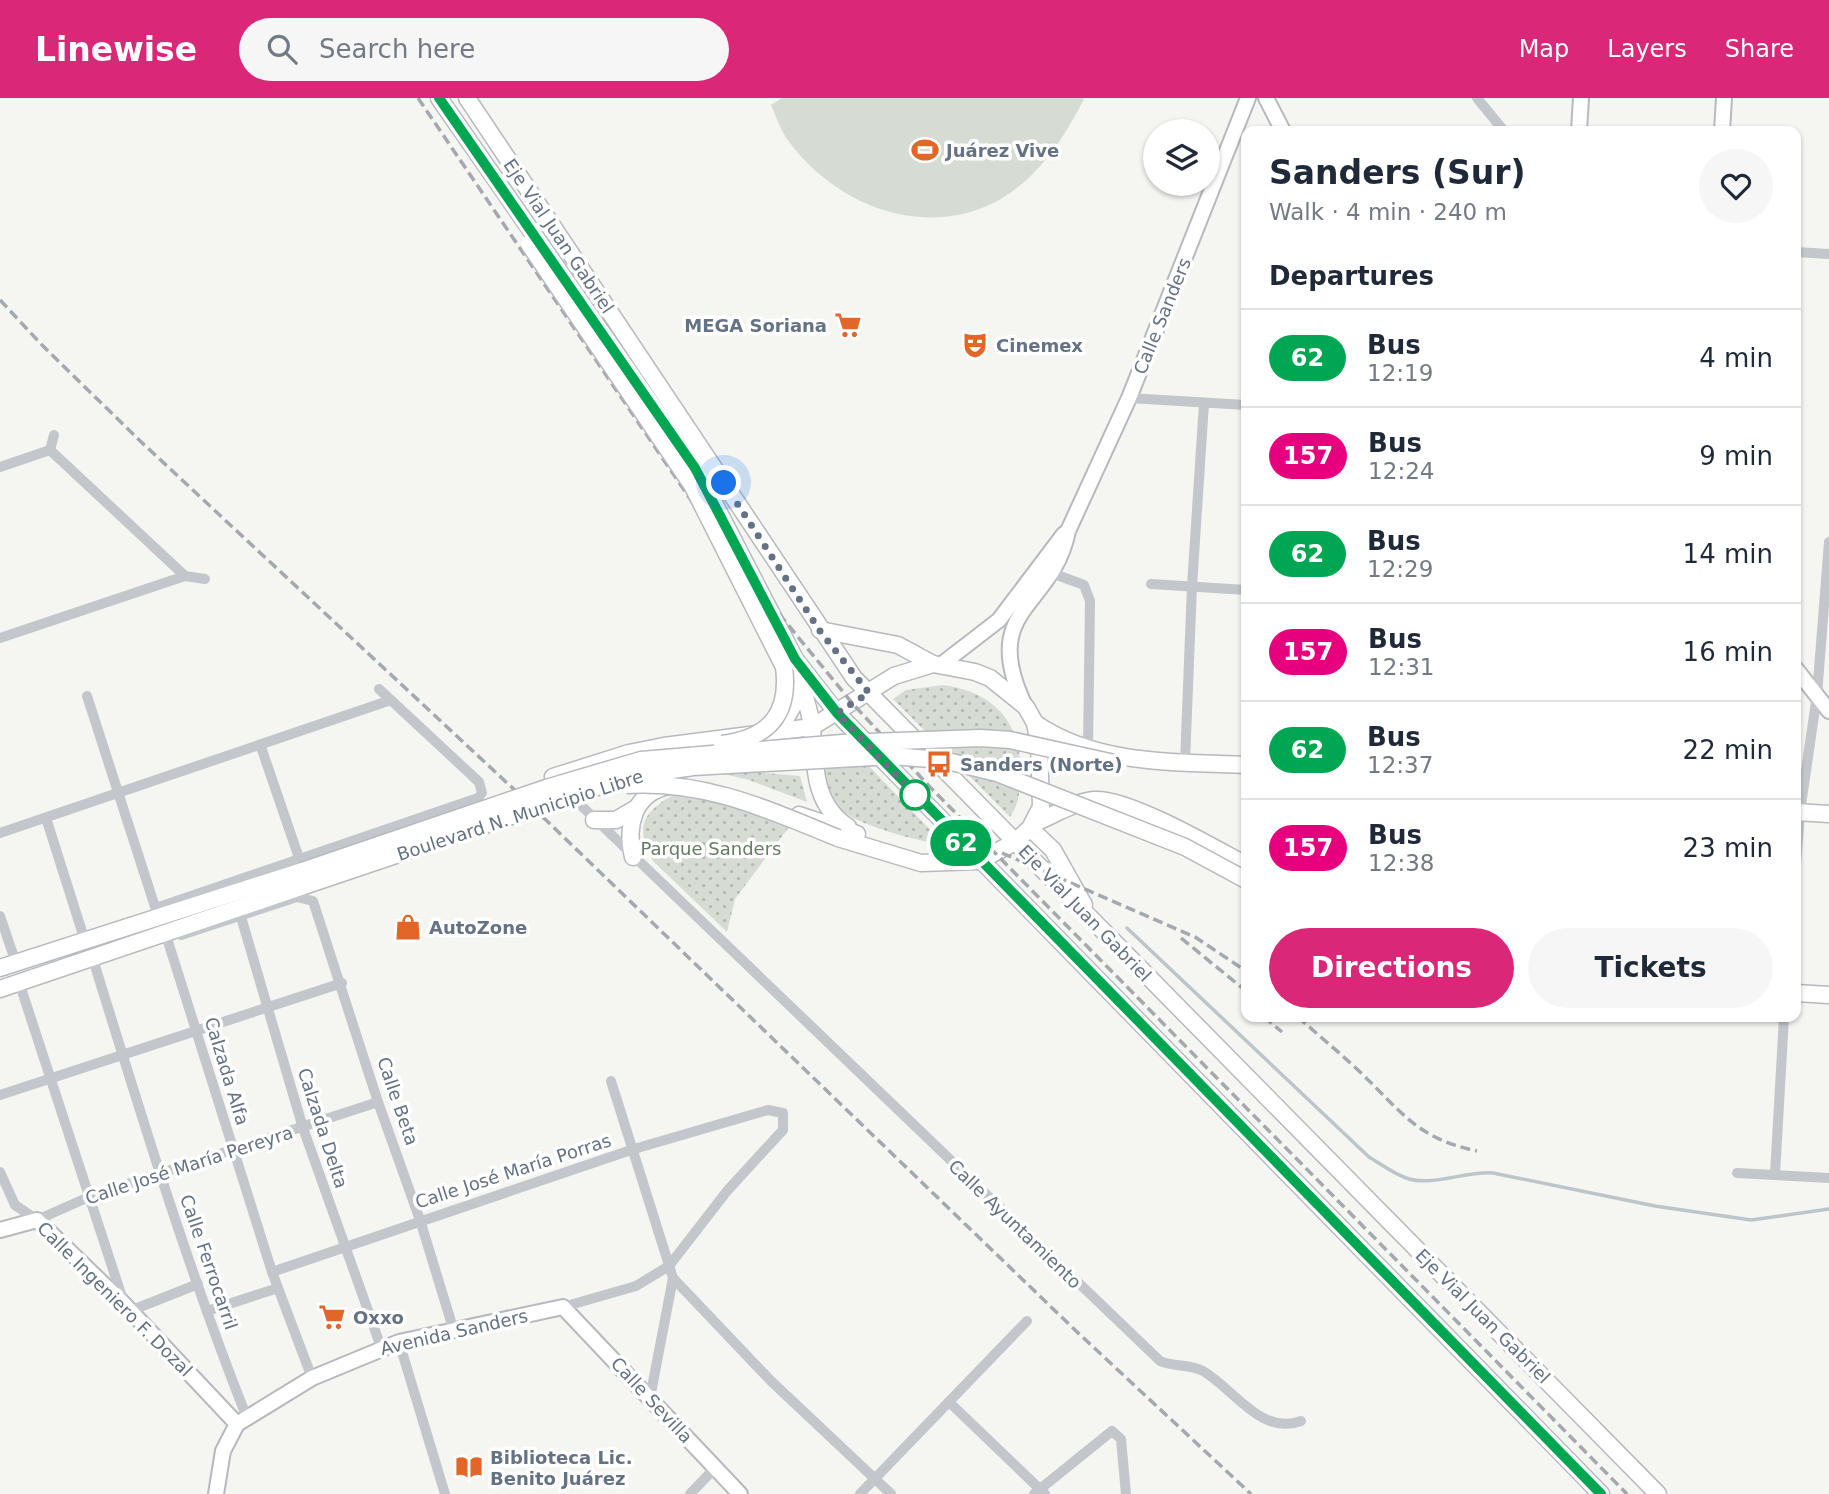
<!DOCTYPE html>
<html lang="en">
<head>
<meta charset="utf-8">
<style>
  :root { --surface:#fff; --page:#f6f6f7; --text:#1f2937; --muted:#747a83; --line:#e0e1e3; --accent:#db2777 }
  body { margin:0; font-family:"DejaVu Sans",sans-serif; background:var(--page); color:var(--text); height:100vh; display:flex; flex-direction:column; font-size:26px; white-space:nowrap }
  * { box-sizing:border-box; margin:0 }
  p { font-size:23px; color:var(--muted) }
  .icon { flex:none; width:38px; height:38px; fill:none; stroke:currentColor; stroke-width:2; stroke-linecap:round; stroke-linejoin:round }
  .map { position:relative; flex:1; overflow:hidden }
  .sheet { position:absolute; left:1241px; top:28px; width:560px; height:896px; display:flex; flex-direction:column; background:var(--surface); border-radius:14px; box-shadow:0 2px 5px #0004 }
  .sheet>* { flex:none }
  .badge { padding:0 14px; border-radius:23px; font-size:24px; line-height:46px }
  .controls { position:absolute; left:1143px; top:21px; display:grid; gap:14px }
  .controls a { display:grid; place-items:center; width:77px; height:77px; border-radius:50%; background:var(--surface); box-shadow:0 2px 5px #0004; font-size:35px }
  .you { position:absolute; width:35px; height:35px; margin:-18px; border:5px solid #fff; border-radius:50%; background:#1a73e8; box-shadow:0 0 0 10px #1a73e833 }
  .map>.badge { position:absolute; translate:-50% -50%; box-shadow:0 0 0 4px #fff }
  h2 { padding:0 28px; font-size:26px; line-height:63px }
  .round { display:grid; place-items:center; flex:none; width:74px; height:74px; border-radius:37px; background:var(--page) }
  .overview { display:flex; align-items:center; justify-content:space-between; height:119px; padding:0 28px }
  h1 { font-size:33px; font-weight:700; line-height:52px }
  .button { display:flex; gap:14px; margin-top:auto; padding:14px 28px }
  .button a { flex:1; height:80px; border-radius:42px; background:var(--accent); color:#fff; font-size:28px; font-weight:700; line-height:80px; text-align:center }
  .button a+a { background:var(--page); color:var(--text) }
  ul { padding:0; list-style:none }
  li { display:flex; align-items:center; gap:21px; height:98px; padding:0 28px; border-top:2px solid var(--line) }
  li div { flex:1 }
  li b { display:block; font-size:26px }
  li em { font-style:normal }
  li .badge { min-width:77px; font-weight:700; text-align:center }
  header { display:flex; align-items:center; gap:42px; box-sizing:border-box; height:98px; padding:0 35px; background:var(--accent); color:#fff }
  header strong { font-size:33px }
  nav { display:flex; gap:38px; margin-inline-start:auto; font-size:24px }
  .search { width:490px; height:63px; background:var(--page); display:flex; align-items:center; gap:18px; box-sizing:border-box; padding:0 24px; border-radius:38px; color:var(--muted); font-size:26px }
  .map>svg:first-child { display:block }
</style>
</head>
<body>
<header>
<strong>Linewise</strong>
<div class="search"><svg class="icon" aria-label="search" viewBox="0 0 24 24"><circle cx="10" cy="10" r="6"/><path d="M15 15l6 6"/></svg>Search here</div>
<nav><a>Map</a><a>Layers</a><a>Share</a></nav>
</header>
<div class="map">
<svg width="1829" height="1396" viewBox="0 0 1829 1396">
  <defs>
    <pattern id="park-dots" width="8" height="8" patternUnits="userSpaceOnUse" patternTransform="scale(1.75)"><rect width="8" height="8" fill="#d6dcd3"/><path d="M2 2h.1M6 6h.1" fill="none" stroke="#b1b7b1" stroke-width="1.8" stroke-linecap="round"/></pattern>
  </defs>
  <rect width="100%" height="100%" fill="#f5f5f2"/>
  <g fill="url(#park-dots)">
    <path d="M943 587C995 594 1023 626 1020 678 1020 695 1019 705 1010 719L893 601 906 592Z"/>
    <path d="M865 664 941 743 940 745C924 746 859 726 847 716 833 706 826 684 823 668Z"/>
    <path d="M720 671 800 678 807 704 749 682 719 675Z"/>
    <path d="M675 696 708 697 789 729 735 801 727 834 653 763C634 728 643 714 675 696Z"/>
  </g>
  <path fill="#d6dcd3" d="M782 0H1081L1084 1C1063 42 1034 87 989 107 916 140 832 104 787 41 780 31 776 18 771 7Z"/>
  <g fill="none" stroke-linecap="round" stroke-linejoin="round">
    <path stroke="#bbc5ca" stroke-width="3.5" d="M1127 830 1369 1059C1381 1066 1395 1077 1409 1081 1432 1088 1467 1073 1493 1075L1655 1108 1751 1122 1829 1111"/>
    <g stroke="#b6b9be" stroke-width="18">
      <g id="secondary">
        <path d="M1266 0 1283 33"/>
        <path d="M1579 33 1581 0"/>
        <path d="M1722 33 1724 0"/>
        <path d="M942 566 999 522 1064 436"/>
        <path d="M1796 571 1829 613"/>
        <path d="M1025 608C978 509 1052 512 1068 433L1129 300 1248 0"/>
        <path d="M0 1132 37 1122 123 1205 237 1326"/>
        <path d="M216 1396 223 1353 237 1326 312 1280 399 1244 563 1209 740 1396"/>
      </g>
    </g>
    <g stroke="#b6b9be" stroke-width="19">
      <g id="primary">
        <path d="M439 0 696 370 795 561 837 615 1601 1396"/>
        <path d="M467 0 854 580 1658 1396"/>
        <path d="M820 532 898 547 933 566"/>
        <path d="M796 566C800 587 810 609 812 630 815 667 813 706 848 729"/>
        <path d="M1035 625C1095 667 1175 664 1246 667"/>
        <path d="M778 634 802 592"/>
        <path d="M553 679 629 655 664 648 812 629 894 578 933 566 975 574 990 580 1026 609 1035 625 1039 646 1041 709 1030 730 1015 744 979 763 921 765 838 740"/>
        <path d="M1796 714 1829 716"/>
        <path d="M799 717 857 736"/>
        <path d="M594 722H616L635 711"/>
        <path d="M1034 725C1053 718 1073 704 1094 702 1127 699 1214 750 1246 767"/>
        <path d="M1030 730 1053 752 1084 807"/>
        <path d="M633 759C626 728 633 695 669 688"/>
        <path d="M0 870 302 773"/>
        <path d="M0 891 307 787"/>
        <path d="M1796 895 1829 897"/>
      </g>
    </g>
    <g stroke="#c3c6ca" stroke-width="10">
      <path d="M1477 0 1504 33"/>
      <path d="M1796 154 1829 156"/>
      <path d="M1129 300 1246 307"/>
      <path d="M50 352 185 478"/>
      <path d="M50 352 54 337"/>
      <path d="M0 369 50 352"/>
      <path d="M1049 474 1084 487 1090 503 1088 651"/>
      <path d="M1151 486 1246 492"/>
      <path d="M0 540 185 478 205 481"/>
      <path d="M87 598 157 815"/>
      <path d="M261 649 299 760"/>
      <path d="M1185 664 1192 488 1204 305"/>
      <path d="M567 694 1160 1263C1173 1269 1191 1266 1203 1273 1234 1291 1261 1338 1301 1323"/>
      <path d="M46 720 85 843"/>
      <path d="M0 735 391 602"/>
      <path d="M1796 768 1800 714 1817 597 1829 444"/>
      <path d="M156 810 478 700 482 695 479 684 379 591"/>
      <path d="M0 818 16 865"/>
      <path d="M241 819 303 1030 381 1249"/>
      <path d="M165 834 272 1174 312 1280"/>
      <path d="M181 837 297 799 313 803 378 1004 420 1122 453 1230"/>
      <path d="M92 858C140 1013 187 1169 247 1320"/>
      <path d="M19 884 123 1202"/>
      <path d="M611 983 673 1180 771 1283 891 1396"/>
      <path d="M0 997 342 885"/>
      <path d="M0 1074 15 1107 37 1122 91 1098 378 1004"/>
      <path d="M1737 1075 1829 1080"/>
      <path d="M1775 1076 1784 919"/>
      <path d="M272 1174 634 1051 768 1012 783 1015V1032L727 1093 669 1168 636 1188 563 1209"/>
      <path d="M130 1213 198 1186"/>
      <path d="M207 1213 278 1190"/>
      <path d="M399 1244 445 1396"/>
      <path d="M650 1300 673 1180"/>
      <path d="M949 1304 1045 1396"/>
      <path d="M690 1396 715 1370"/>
      <path d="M860 1396 1027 1223"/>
      <path d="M1034 1396 1112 1333 1121 1341 1126 1396"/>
    </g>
    <use href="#secondary" stroke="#fff" stroke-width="14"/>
    <use href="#primary" stroke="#fff" stroke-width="16"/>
    <g stroke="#a4a8af" stroke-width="3.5" stroke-dasharray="10 5" stroke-linecap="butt">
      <path d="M418 0 716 439 853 606 929 688 1627 1396"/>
      <path d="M0 202 42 247 137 340 520 697 1075 1232 1251 1396"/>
      <path d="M1002 755 1195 839 1246 873"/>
      <path d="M1181 840 1246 893"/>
      <path d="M1264 919 1282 934"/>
      <path d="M1298 919C1318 937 1339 954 1359 973 1402 1014 1416 1040 1477 1053"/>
    </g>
    <g stroke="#b6b9be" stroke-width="19" stroke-linecap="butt">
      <g id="primary-bridge">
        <path d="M529 146 692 387 784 569C790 615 770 640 722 646"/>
        <path d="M626 687C705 682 767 711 838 740"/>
        <path d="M302 773 546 690 641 662 842 645 981 640 1010 642 1119 666"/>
        <path d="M307 787 630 678 693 669 892 658 943 662 997 675 1185 749 1246 782"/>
      </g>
    </g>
    <use href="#primary-bridge" stroke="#fff" stroke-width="16"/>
  </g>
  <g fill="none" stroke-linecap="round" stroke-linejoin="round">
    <g stroke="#fff" stroke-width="16">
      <path id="line" d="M439 0 695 370 795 561 837 615 1601 1396"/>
    </g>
    <use href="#line" stroke="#00a651" stroke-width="10"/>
    <path stroke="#657283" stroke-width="7" stroke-dasharray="0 12.6" d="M724 385 820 533 869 595 837 615 915 697"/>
  </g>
  <defs>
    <g id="stadium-bare" transform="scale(2.1)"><path d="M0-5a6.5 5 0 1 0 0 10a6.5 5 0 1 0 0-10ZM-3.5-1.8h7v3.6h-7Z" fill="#e16627" stroke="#fff" stroke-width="2.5" paint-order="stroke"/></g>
    <g id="supermarket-bare" transform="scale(2.1)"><path d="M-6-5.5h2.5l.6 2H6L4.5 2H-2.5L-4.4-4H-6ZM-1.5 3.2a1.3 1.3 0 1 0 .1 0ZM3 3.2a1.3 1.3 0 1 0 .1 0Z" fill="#e16627" stroke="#fff" stroke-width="2.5" paint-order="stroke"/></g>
    <g id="theatre-bare" transform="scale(2.1)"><path d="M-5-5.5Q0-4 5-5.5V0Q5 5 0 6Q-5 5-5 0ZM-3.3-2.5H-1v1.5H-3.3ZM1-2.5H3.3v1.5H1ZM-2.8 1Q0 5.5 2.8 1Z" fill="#e16627" stroke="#fff" stroke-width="2.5" paint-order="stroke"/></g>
    <g id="bus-bare" transform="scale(2.1)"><path d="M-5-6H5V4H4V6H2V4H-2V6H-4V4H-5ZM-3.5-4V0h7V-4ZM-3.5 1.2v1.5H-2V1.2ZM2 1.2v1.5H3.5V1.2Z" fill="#e16627" stroke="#fff" stroke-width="2.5" paint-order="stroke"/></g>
    <g id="shop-bare" transform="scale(2.1)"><path d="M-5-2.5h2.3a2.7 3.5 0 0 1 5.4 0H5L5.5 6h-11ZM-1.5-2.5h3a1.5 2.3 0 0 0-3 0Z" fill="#e16627" stroke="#fff" stroke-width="2.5" paint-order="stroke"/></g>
    <g id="library-bare" transform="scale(2.1)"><path d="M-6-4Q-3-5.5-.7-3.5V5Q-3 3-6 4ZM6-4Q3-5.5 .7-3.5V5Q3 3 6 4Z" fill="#e16627" stroke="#fff" stroke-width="2.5" paint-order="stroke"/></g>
  </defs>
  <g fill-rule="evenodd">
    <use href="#stadium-bare" x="925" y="52"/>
    <use href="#supermarket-bare" x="848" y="227"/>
    <use href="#theatre-bare" x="975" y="247"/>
    <use href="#bus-bare" x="939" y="666"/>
    <use href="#shop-bare" x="408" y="829"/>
    <use href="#supermarket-bare" x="332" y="1219"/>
    <use href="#library-bare" x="469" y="1369"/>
  </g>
  <circle fill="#fff" stroke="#00a651" stroke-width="3.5" cx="915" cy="697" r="14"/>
  <g text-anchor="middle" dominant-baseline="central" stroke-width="7" stroke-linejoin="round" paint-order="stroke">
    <g font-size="18" font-weight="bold" fill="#657283" stroke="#fff" text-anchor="start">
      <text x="946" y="52">Juárez Vive</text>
      <text x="827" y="227" text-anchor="end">MEGA Soriana</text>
      <text x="996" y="247">Cinemex</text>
      <text x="960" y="666">Sanders (Norte)</text>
      <text x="429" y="829">AutoZone</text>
      <text x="353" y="1219">Oxxo</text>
      <text x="490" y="1359">Biblioteca Lic.<tspan x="490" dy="21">Benito Juárez</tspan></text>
    </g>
    <g font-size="18" fill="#657283" stroke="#fff">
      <text transform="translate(559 138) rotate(56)">Eje Vial Juan Gabriel</text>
      <text transform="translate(1162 218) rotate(-68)">Calle Sanders</text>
      <text transform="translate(520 717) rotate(-18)">Boulevard N. Municipio Libre</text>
      <text transform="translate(1085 815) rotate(46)">Eje Vial Juan Gabriel</text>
      <text transform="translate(227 973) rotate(73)">Calzada Alfa</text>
      <text transform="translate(398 1003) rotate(71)">Calle Beta</text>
      <text transform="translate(323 1030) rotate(72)">Calzada Delta</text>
      <text transform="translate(189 1067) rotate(-18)">Calle José María Pereyra</text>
      <text transform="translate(513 1073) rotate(-18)">Calle José María Porras</text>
      <text transform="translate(1015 1126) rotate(44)">Calle Ayuntamiento</text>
      <text transform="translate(209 1164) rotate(71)">Calle Ferrocarril</text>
      <text transform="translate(115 1201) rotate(45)">Calle Ingeniero F. Dozal</text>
      <text transform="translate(1483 1218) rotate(45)">Eje Vial Juan Gabriel</text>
      <text transform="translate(454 1234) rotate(-13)">Avenida Sanders</text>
      <text transform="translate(652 1302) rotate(47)">Calle Sevilla</text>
    </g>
    <g font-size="18" fill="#667a63" stroke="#fff">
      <text x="711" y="750">Parque Sanders</text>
    </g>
  </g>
</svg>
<div class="controls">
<a><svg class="icon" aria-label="layers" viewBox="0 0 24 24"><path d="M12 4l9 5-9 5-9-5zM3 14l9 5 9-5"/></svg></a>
</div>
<div class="you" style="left:724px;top:385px"></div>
<b class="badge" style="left:961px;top:745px;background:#00a651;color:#fff">62</b>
<section class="sheet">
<div class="overview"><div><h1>Sanders (Sur)</h1><p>Walk · 4 min · 240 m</p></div><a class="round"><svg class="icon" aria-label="heart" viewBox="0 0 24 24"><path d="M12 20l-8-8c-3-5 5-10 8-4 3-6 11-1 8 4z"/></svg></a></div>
<h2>Departures</h2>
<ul>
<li><span class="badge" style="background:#00a651;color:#fff">62</span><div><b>Bus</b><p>12:19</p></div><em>4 min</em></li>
<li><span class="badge" style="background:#e6007e;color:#fff">157</span><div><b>Bus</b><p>12:24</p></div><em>9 min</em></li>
<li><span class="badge" style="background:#00a651;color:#fff">62</span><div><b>Bus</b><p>12:29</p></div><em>14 min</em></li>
<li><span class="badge" style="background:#e6007e;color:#fff">157</span><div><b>Bus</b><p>12:31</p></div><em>16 min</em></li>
<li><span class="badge" style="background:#00a651;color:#fff">62</span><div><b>Bus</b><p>12:37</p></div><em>22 min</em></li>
<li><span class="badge" style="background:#e6007e;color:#fff">157</span><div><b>Bus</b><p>12:38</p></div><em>23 min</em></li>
</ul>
<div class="button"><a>Directions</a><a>Tickets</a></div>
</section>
</div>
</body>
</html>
